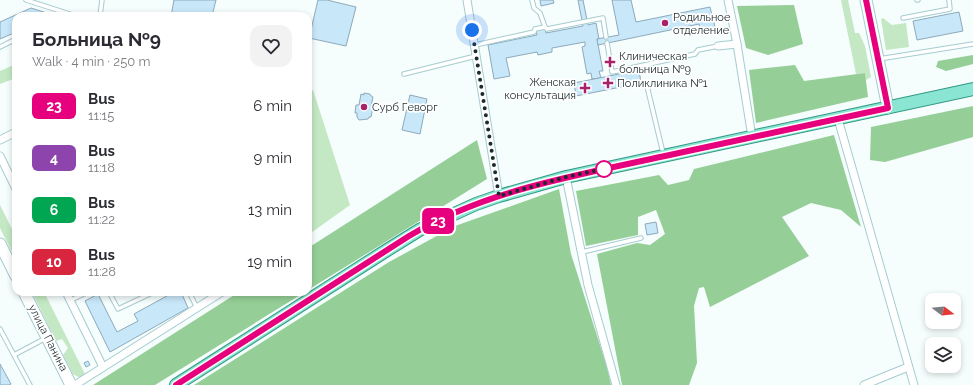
<!DOCTYPE html>
<html lang="en">
<head>
<meta charset="utf-8">
<style>
  :root { --surface:#fff; --page:#f2f2f3; --text:#2b2b33; --muted:#7c7c81 }
  body { margin:0; font-family:Raleway,sans-serif; background:var(--page); color:var(--text); height:100vh; display:flex; flex-direction:column; font-size:15px; white-space:nowrap }
  * { box-sizing:border-box; margin:0 }
  p { font-size:13px; color:var(--muted) }
  .icon { flex:none; width:22px; height:22px; fill:none; stroke:currentColor; stroke-width:2; stroke-linecap:round; stroke-linejoin:round }
  .map { position:relative; flex:1; overflow:hidden }
  .sheet { position:absolute; left:12px; top:12px; width:300px; height:284px; display:flex; flex-direction:column; background:var(--surface); border-radius:12px; box-shadow:0 2px 6px #0003 }
  .sheet>* { flex:none }
  .badge { padding:0 8px; border-radius:6px; font-size:14px; line-height:26px }
  .needle { width:26px; rotate:106deg }
  .tools { position:absolute; left:925px; top:293px; display:grid; gap:8px }
  .tools a { display:grid; place-items:center; width:36px; height:36px; border-radius:8px; background:var(--surface); box-shadow:0 2px 6px #0003; font-size:20px }
  .you { position:absolute; width:20px; height:20px; margin:-10px; border:3px solid #fff; border-radius:50%; background:#1a73e8; box-shadow:0 0 0 6px #1a73e833 }
  .map>.badge { position:absolute; translate:-50% -50%; box-shadow:0 0 0 2px #fff }
  .round { display:grid; place-items:center; flex:none; width:42px; height:42px; border-radius:12px; background:var(--page) }
  .headline { display:flex; align-items:center; justify-content:space-between; height:68px; padding:0 20px }
  h1 { font-size:19px; font-weight:700; line-height:30px }
  ul { padding:0; list-style:none }
  li { display:flex; align-items:center; gap:12px; height:52px; padding:0 20px }
  li div { flex:1 }
  li b { display:block; font-size:15px }
  li em { font-style:normal }
  li .badge { min-width:44px; font-weight:700; text-align:center }
  .map>svg:first-child { display:block }
</style>
</head>
<body>
<div class="map">
<svg width="973" height="385" viewBox="0 0 973 385">
  <rect width="100%" height="100%" fill="#f5fdfd"/>
  <g fill="#c4e8c4">
    <path d="M841 0H848L855 33H859L865 46 871 77 866 80 865 73 856 74Z"/>
    <path d="M883 18 892 25 906 23 909 47 886 50 881 19Z"/>
    <path d="M16 64V84L13 79 0 84V71Z"/>
    <path d="M313 90 350 205 308 235V92Z"/>
    <path d="M0 205 16 237V260L0 228Z"/>
    <path d="M32 292H44L86 376 82 379 73 374 63 355 68 348 62 339 56 341Z"/>
  </g>
  <g fill="#95cf97">
    <path d="M794 5 803 44 768 55 746 48 737 6Z"/>
    <path d="M973 55V64L946 71 936 67 938 61Z"/>
    <path d="M795 65 804 81 865 73 868 97 756 123 749 70Z"/>
    <path d="M973 106V137L885 162 870 160 871 127Z"/>
    <path d="M834 135 861 227 841 210 811 203 782 217 809 256 710 307 704 287 699 288 694 306 697 363 689 385H622L597 254 637 243 650 245 665 234 656 210 638 217V235L586 246 576 191 659 175 668 185 689 180 694 169Z"/>
    <path d="M477 140 487 179 308 290V248Z"/>
    <path d="M559 189 571 254 607 367 611 385H194L389 262 455 226Z"/>
    <path d="M239 292H305L155 385H93Z"/>
  </g>
  <g fill="#c8e7f9" stroke="#8daabc">
    <path d="M174 0H216L212 16H171Z"/>
    <path d="M318 0H327L356 7 346 46 309 38Z"/>
    <path d="M540 0H553L554 3 541 6Z"/>
    <path d="M578 0H583L588 25 596 23 599 39H597L603 71H599L601 78 592 79 591 73 587 74 582 47 585 46V42L552 48V52L538 55 537 52 506 58 510 76 494 79 488 45 537 35 536 30 545 28 546 33 583 26Z"/>
    <path d="M612 0H631L636 22 710 7 715 27 700 30 699 24 598 45 597 39 619 35Z"/>
    <path d="M31 8 56 16H16V32L0 39V22Z"/>
    <path d="M959 12 963 31 917 40 913 21Z"/>
    <path d="M639 70 641 83 576 96 574 83Z"/>
    <path d="M364 93 370 94V95L373 97 371 106 373 107 371 117H369L368 119 359 120 357 117V113H355L356 105H359L361 94 364 95Z"/>
    <path d="M410 95 427 99 420 134 402 130Z"/>
    <path d="M656 222 658 233 647 235 645 224Z"/>
    <path d="M174 292H181L188 308 110 352 85 301 98 294 117 332 138 321 134 314Z"/>
    <path d="M88 361 90 365 86 367 84 363Z"/>
    <path d="M0 364 11 384 9 385H0Z"/>
  </g>
  <g fill="none" stroke-linecap="round" stroke-linejoin="round">
    <g stroke="#a6ccd0" stroke-width="5.5">
      <g id="lane">
        <path d="M26 0 76 16"/>
        <path d="M532 0 534 8 540 13 545 27"/>
        <path d="M917 0H918"/>
        <path d="M100 16 102 0"/>
        <path d="M903 18 950 9 949 0"/>
        <path d="M607 43 612 72 695 54 698 50 718 46"/>
        <path d="M475 45 534 32 535 29 545 27 547 29 603 18 606 37"/>
        <path d="M0 47 16 39"/>
        <path d="M879 59 973 44"/>
        <path d="M404 74 476 56"/>
        <path d="M647 86 663 153"/>
        <path d="M582 252 641 238"/>
        <path d="M109 292 118 309 154 292"/>
        <path d="M189 292 197 308"/>
        <path d="M71 300 88 292"/>
        <path d="M0 329 30 385"/>
        <path d="M14 355 46 338"/>
      </g>
    </g>
    <g stroke="#a6ccd0" stroke-width="9">
      <g id="street">
        <path d="M467 0 499 196"/>
        <path d="M728 0 737 44 752 137"/>
        <path d="M718 46 737 44"/>
        <path d="M838 119 914 385"/>
        <path d="M0 140 16 132"/>
        <path d="M0 156 16 189"/>
        <path d="M566 177 588 285 616 385"/>
        <path d="M66 292 103 367"/>
        <path d="M75 385 222 292"/>
        <path d="M864 385 908 367"/>
      </g>
    </g>
    <g stroke="#a6ccd0" stroke-width="13">
      <g id="secondary">
        <path d="M866 0 888 108"/>
        <path d="M0 244 16 276"/>
        <path d="M24 292 71 385"/>
      </g>
    </g>
    <g stroke="#319984" stroke-width="14">
      <path id="primary" d="M176 385 384 252 421 229 476 204 499 196 566 177 973 89"/>
    </g>
    <use href="#lane" stroke="#fff" stroke-width="3.5"/>
    <use href="#street" stroke="#fff" stroke-width="7"/>
    <use href="#secondary" stroke="#fff" stroke-width="11"/>
    <use href="#primary" stroke="#8ae5d2" stroke-width="12"/>
  </g>
  <g fill="none" stroke-linecap="round" stroke-linejoin="round">
    <g stroke="#fff" stroke-width="9">
      <path id="line" d="M176 385 409 236C486 190 578 175 665 156 739 140 814 124 888 108L866 0"/>
    </g>
    <use href="#line" stroke="#e6007e" stroke-width="6"/>
    <path stroke="#1c2b2c" stroke-width="4" stroke-dasharray="0 7.2" d="M472 30 499 196 566 177 604 169"/>
  </g>
  <g fill="#a7216b" stroke="#fff" stroke-width="1.5">
    <circle cx="665" cy="23" r="4"/>
    <path d="M608 56h4v4h4v4h-4v4h-4v-4h-4v-4h4z"/>
    <path d="M606 77h4v4h4v4h-4v4h-4v-4h-4v-4h4z"/>
    <path d="M583 82h4v4h4v4h-4v4h-4v-4h-4v-4h4z"/>
    <circle cx="364" cy="107" r="4"/>
  </g>
  <circle fill="#fff" stroke="#e6007e" stroke-width="2" cx="604" cy="169" r="8"/>
  <g text-anchor="middle" dominant-baseline="central" stroke-width="3.5" stroke-linejoin="round" paint-order="stroke">
    <g font-size="11" fill="#1c2b2c" stroke="#fff" text-anchor="start">
      <text x="673" y="17">Родильное<tspan x="673" dy="13">отделение</tspan></text>
      <text x="619" y="56">Клиническая<tspan x="619" dy="13">больница №9</tspan></text>
      <text x="576" y="82" text-anchor="end">Женская<tspan x="576" dy="13">консультация</tspan></text>
      <text x="617" y="83">Поликлиника №1</text>
      <text x="372" y="107">Сурб Геворг</text>
    </g>
    <g font-size="11" fill="#1c2b2c" stroke="#fff">
      <text transform="translate(48 338) rotate(63)">улица Панина</text>
    </g>
  </g>
</svg>
<div class="tools">
<a><svg class="needle" viewBox="-14 -14 28 28"><path d="M0-13l5 13h-10z" fill="#e53935"/><path d="M0 13l5-13h-10z" fill="#7c7c81"/></svg></a>
<a><svg class="icon" aria-label="layers" viewBox="0 0 24 24"><path d="M12 4l9 5-9 5-9-5zM3 14l9 5 9-5"/></svg></a>
</div>
<div class="you" style="left:472px;top:30px"></div>
<b class="badge" style="left:438px;top:221px;background:#e6007e;color:#fff">23</b>
<section class="sheet">
<div class="headline"><div><h1>Больница №9</h1><p>Walk · 4 min · 250 m</p></div><a class="round"><svg class="icon" aria-label="heart" viewBox="0 0 24 24"><path d="M12 20l-8-8c-3-5 5-10 8-4 3-6 11-1 8 4z"/></svg></a></div>
<ul>
<li><span class="badge" style="background:#e6007e;color:#fff">23</span><div><b>Bus</b><p>11:15</p></div><em>6 min</em></li>
<li><span class="badge" style="background:#8e44ad;color:#fff">4</span><div><b>Bus</b><p>11:18</p></div><em>9 min</em></li>
<li><span class="badge" style="background:#00a651;color:#fff">6</span><div><b>Bus</b><p>11:22</p></div><em>13 min</em></li>
<li><span class="badge" style="background:#d7263d;color:#fff">10</span><div><b>Bus</b><p>11:28</p></div><em>19 min</em></li>
</ul>
</section>
</div>
</body>
</html>
